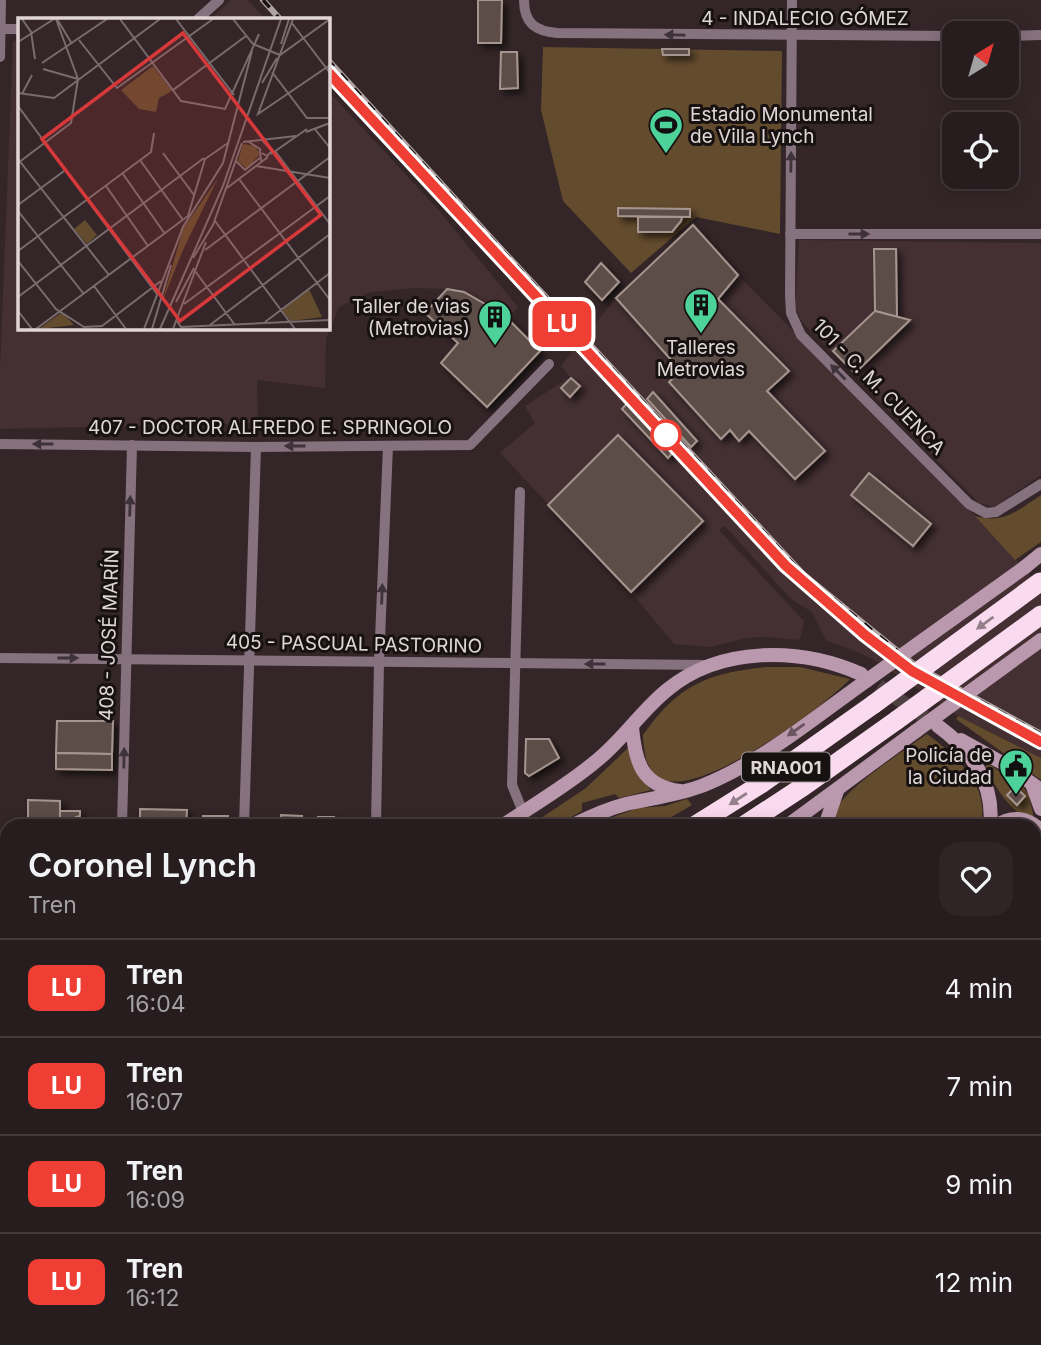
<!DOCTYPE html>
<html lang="es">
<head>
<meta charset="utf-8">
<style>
  :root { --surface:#271c1e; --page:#2f2527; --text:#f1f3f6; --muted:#a4a1a4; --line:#433a3c }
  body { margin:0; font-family:Inter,sans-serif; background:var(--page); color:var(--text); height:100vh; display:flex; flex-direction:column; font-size:26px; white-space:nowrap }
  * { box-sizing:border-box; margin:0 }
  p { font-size:23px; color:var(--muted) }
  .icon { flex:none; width:38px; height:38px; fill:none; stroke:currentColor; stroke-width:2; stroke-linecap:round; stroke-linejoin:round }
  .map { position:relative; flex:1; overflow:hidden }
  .details { position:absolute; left:0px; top:819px; width:1041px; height:527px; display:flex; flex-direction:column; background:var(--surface); border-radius:21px 21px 0 0; box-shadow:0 4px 18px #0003,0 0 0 2px var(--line) }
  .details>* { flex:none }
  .badge { padding:0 14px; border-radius:10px; font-size:24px; line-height:46px }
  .needle { width:46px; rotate:37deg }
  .controls { position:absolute; left:942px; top:21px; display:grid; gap:14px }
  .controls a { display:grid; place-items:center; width:77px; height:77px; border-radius:14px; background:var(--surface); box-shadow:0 4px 18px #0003,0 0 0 2px var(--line); font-size:35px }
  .map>.badge { position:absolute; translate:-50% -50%; box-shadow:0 0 0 4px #fff }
  .round { display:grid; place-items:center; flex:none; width:74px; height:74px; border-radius:21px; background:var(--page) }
  .summary { display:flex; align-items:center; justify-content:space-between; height:119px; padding:0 28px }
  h1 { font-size:33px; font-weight:600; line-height:52px }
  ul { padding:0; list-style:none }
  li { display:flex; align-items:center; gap:21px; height:98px; padding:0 28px; border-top:2px solid var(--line) }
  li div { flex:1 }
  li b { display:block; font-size:26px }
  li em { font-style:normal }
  li .badge { min-width:77px; font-weight:700; text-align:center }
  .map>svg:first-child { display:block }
</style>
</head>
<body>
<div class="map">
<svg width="1041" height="1345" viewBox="0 0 1041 1345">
  <defs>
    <filter id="shadow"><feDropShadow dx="4.5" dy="4.5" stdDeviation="3.5" flood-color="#0009"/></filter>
  </defs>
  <rect width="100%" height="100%" fill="#342628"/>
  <g fill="#443033">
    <path d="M231 0H248L265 19H211Z"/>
    <path d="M13 41H19V327H327V90L435 206 518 307 507 318 464 292 447 289 416 288 370 292 339 307 326 339 325 388 257 380 258 423 0 429V370Z"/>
    <path d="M693 225 738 275 992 533 1041 587V758L958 716 878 662 848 648 826 641 812 612 791 599 725 526 719 530 729 541 804 621 800 640 766 637 746 638 710 647 674 644 631 592 500 453 535 423 525 406 570 377 561 366 616 298Z"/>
    <path d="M799 240 1041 243V475L994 507 979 503 802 322 795 307Z"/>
  </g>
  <g fill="#634b2d">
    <path d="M543 47 782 51 780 234 696 217 631 273 563 201 541 110Z"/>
    <path d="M1041 495V542L1015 560 975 516C1006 524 1016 511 1041 495Z"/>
    <path d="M766 667H800L850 679C824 707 697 801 660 778 645 769 644 751 643 735 678 685 707 673 766 667Z"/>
    <path d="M958 716 1041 758V780L956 719Z"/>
    <path d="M927 734C955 755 992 787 980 826H830C833 819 835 811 839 805 852 784 905 750 927 734Z"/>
    <path d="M628 748 642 780 651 790 619 798 615 794 582 803V811L555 826H529L586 788Z"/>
    <path d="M989 764 1024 788 1029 795 1035 823C1010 812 997 790 985 767Z"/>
    <path d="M687 799 692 805 656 826H588L638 808 665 806Z"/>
  </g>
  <g fill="#5d4e49" stroke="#a6958f" stroke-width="2" filter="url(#shadow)">
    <path d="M478 0H502L501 43H478Z"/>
    <path d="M662 49H689V55H663Z"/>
    <path d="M501 52H517L518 88 500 89Z"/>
    <path d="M618 208 690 209V217L618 216Z"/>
    <path d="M638 217H682L681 221 672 232H638Z"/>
    <path d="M693 225 738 275 718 299 789 371 767 391 825 451 795 479 749 431 739 441 730 430 721 439 669 382 681 371 616 298Z"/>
    <path d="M874 249H896L897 317 875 311Z"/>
    <path d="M601 263 619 282 602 300 585 282Z"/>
    <path d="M447 289 464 292 485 304 507 318 540 351 487 407 441 363 458 343 425 313Z"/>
    <path d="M875 311 910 320 855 373 833 351Z"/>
    <path d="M571 378 580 386 570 397 561 388Z"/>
    <path d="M653 392 697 441 691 447 647 399Z"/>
    <path d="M629 401 675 450 668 458 622 409Z"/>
    <path d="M618 435 703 521 631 592 548 505Z"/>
    <path d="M869 473 931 524 913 546 851 495Z"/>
    <path d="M57 721H113L112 754 56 753Z"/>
    <path d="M526 739H549L559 758 529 776 525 773Z"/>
    <path d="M56 753 112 754V770L56 769Z"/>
    <path d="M1015 787 1025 796 1017 805 1007 795Z"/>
    <path d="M28 800 60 801V826H28Z"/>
    <path d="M140 809 187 810 186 826H140Z"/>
    <path d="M60 811H80V816L76 817V826H60Z"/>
    <path d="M281 815 302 816V826H280Z"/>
    <path d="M203 816H228L227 826H203Z"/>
    <path d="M318 817H334V826H317Z"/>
  </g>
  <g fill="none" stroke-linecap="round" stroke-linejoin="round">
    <path stroke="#4e4042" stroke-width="14" stroke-dasharray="14 7" stroke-linecap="butt" d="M861 674 938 726"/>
    <g stroke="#86717e" stroke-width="10">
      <path d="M524 0C524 23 535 31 557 33L954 36"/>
      <path d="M792 0 790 296 791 313 801 335 969 504 986 513 996 512 1041 484"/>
      <path d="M198 19 219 0"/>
      <path d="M0 29H19"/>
      <path d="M1006 36 1041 35"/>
      <path d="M0 57 1 0"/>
      <path d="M790 234H1041"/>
      <path d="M0 444 256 447 470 445 549 364"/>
      <path d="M520 492 512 785 523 812"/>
      <path d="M0 658 708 665"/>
      <path d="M122 826 132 445"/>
      <path d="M244 826 256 447"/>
      <path d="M376 826 379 663 388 446"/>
      <path d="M0 1092H7"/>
      <path d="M1034 1104H1041"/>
      <path d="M1034 1288H1041"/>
      <path d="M786 1339V1345"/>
      <path d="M251 1345V1339"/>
    </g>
    <g stroke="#ba98ad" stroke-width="14">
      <path d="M1025 567 1041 554"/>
      <path d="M938 726C971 750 995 784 990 826"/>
      <path d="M632 727C635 761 641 786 680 791"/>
      <path d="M961 740 1006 765 1041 790"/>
      <path d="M1032 784 1041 809"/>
      <path d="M502 826C533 805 566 786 595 762 622 741 641 711 667 690 720 646 800 647 861 674"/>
      <path d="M571 826C589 817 607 809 626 804 652 798 679 795 704 785 763 761 814 718 866 681"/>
      <path d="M787 826 916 731"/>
      <path d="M825 826 837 791"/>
      <path d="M996 826C1012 815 1028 817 1041 831"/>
      <path d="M0 875H7"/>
      <path d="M1034 876 1041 869"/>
      <path d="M1034 1013 1041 1020"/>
      <path d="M0 1132 7 1128"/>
      <path d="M0 1177 7 1171"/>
      <path d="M0 1267 7 1263"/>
      <path d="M0 1322 7 1318"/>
      <path d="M519 1345V1339"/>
    </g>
    <g stroke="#fadaee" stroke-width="19">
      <path d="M694 826 761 784 874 704"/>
      <path d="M743 826 804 786 897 720"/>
      <path d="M0 1210 7 1205"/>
      <path d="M0 1240 7 1236"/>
    </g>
    <g stroke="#afa4a5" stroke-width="6">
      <g id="rail">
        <path d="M263 0 280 19"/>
        <path d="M327 59 491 238 803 574 916 666 1041 734"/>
      </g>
    </g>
    <use href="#rail" stroke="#181112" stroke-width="3.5" stroke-dasharray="10" stroke-linecap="butt"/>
    <g stroke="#ba98ad" stroke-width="14">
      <path d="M866 681 1025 567"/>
      <path d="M916 731 1041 640"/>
    </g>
    <g stroke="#fadaee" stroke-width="19">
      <path d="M874 704 1040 582"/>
      <path d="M897 720 1041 615"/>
    </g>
  </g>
  <defs><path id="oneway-solid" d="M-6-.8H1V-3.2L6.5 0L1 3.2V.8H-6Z" transform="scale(1.75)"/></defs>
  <g fill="#3e3338">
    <use href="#oneway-solid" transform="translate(675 35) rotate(-179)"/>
    <use href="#oneway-solid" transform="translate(791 162) rotate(-89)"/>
    <use href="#oneway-solid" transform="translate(859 234)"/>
    <use href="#oneway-solid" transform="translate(838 372) rotate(-135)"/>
    <use href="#oneway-solid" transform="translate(43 444) rotate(-180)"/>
    <use href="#oneway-solid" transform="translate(295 446) rotate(180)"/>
    <use href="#oneway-solid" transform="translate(130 506) rotate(-88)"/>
    <use href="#oneway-solid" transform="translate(382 594) rotate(-88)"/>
    <use href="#oneway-solid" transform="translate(68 658)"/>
    <use href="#oneway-solid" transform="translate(595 664) rotate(180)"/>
    <use href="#oneway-solid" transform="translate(124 758) rotate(-89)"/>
  </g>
  <g fill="#94808b">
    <use href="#oneway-solid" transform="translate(985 623) rotate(144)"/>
    <use href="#oneway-solid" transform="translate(738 799) rotate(147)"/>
  </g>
  <use fill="#695460" href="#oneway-solid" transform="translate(796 730) rotate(145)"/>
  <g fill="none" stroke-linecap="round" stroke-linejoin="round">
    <g stroke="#fff" stroke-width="16">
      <path id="line" d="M327 71 786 566 865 635 912 671 1041 742"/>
    </g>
    <use href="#line" stroke="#ef3e33" stroke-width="10"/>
  </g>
  <defs>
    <g id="stadium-pin" transform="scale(1.75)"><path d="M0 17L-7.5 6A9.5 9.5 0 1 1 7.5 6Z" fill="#4dd39a" stroke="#181112"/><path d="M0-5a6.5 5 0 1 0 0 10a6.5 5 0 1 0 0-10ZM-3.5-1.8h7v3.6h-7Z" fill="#111"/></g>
    <g id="building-pin" transform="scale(1.75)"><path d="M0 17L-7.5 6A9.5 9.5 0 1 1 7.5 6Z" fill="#4dd39a" stroke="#181112"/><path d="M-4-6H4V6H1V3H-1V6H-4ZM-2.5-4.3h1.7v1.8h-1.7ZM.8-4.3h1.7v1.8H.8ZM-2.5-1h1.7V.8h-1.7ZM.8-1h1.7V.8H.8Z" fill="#111"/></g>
    <g id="civic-pin" transform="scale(1.75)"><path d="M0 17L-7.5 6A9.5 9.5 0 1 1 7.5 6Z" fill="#4dd39a" stroke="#181112"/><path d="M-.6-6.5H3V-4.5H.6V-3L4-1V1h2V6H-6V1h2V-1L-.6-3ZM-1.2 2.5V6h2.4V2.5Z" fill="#111"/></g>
  </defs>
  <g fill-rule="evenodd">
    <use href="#stadium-pin" x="666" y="125"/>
    <use href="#building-pin" x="701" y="305"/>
    <use href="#building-pin" x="495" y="317"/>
    <use href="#civic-pin" x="1016" y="766"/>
  </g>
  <circle fill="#fff" stroke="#ef3e33" stroke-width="3.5" cx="666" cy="435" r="14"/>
  <g text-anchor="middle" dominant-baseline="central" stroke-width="6" stroke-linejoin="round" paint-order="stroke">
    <rect fill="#181112" stroke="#a49b9c" stroke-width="2" x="742" y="752.5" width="88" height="29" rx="5"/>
    <g font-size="18" font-weight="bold" fill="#e0d6d7">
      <text x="786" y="767">RNA001</text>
    </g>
    <g font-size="19" fill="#e0d6d7" stroke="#181112">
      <text x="805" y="18">4 - INDALECIO GÓMEZ</text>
      <text transform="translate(879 387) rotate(46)">101 - C. M. CUENCA</text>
      <text x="270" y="427">407 - DOCTOR ALFREDO E. SPRINGOLO</text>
      <text transform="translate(109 635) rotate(-88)">408 - JOSÉ MARÍN</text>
      <text transform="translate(354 644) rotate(1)">405 - PASCUAL PASTORINO</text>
    </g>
    <g font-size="19" fill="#e0d6d7" stroke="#181112" text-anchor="end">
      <text x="690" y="114" text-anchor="start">Estadio Monumental<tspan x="690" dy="22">de Villa Lynch</tspan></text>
      <text x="470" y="306">Taller de vias<tspan x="470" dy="22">(Metrovias)</tspan></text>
      <text x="701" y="347" text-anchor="middle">Talleres<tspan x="701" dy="22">Metrovias</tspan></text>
      <text x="992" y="755">Policía de<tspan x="992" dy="22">la Ciudad</tspan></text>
    </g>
  </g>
  <g transform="translate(18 18)">
    <rect width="312" height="312" fill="#342628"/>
    <path d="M135 48 154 73 141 80 138 94 121 91 103 72ZM225 126 237 128 242 136 229 151 220 143ZM200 160 165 232 144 284 165 211ZM67 202 79 217 69 226 56 211ZM291 271 304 299 273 303 264 292ZM44 294 56 307 21 311Z" fill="#634b2d"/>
    <path fill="none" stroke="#796c6e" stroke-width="2" d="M4 1 13 14 17 41M39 1 54 26M102 1 163 83 207 91 241 16M158 1 216 77M215 1 235 26 262 37 312 1M275 1 240 96 312 47M273 4 312 55M61 22 99 70 195 1M0 24 36 1M263 26 271 1M24 45 89 1M25 51 60 61M254 54 289 100H312M244 65 259 40M155 72 228 18M0 75 36 80 142 1M4 76 14 57M0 88 139 276M296 110 312 130M288 114 312 105M225 124 278 118M231 124 242 131 243 143M257 133 312 206M145 135 176 177M244 135 249 138 254 133 244 122M253 136 289 111M0 141 91 257M122 142 165 202M218 143 227 152 243 139M0 145 53 105 60 61 38 1M238 148 312 160M105 156 147 216M221 161 312 282M88 168 130 228M209 170 250 139M0 187 46 153M0 193 65 275M197 203 277 311M195 207 224 125M187 232 312 139M0 233 133 134 136 115M175 240 195 207M0 243 38 291 66 309 84 308 143 263M177 253 217 307M76 268 108 311M0 279 186 140M158 284 176 250M166 286 312 178M0 293 14 311M159 303 163 309 312 302M247 304 312 255M192 307 312 216M18 311 170 198 187 141 210 125M126 311 165 209 205 145 234 33M134 311 153 247M142 311 205 168 263 1M155 311 188 224"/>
    <path fill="#d7393a" fill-opacity="0.15" stroke="#d7393a" stroke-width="3.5" d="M165 15 303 197 162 303 24 121Z"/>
    <rect width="312" height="312" fill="none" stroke="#e0d6d7" stroke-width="3.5"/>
  </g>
</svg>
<div class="controls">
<a><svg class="needle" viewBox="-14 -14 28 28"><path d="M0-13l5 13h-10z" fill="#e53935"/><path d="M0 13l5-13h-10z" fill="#a4a1a4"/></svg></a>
<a><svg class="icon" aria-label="locate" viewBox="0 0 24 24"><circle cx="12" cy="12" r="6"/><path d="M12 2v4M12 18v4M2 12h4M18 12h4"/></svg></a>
</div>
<b class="badge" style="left:562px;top:324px;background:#ef3e33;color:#fff">LU</b>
<section class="details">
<div class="summary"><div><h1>Coronel Lynch</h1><p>Tren</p></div><a class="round"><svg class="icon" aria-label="heart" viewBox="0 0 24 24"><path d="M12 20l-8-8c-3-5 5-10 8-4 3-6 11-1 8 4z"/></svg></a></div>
<ul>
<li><span class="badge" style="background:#ef3e33;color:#fff">LU</span><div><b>Tren</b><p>16:04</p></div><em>4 min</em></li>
<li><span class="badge" style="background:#ef3e33;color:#fff">LU</span><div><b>Tren</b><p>16:07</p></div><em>7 min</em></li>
<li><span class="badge" style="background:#ef3e33;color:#fff">LU</span><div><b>Tren</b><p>16:09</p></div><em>9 min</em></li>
<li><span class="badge" style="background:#ef3e33;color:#fff">LU</span><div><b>Tren</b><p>16:12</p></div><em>12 min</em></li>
</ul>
</section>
</div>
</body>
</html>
